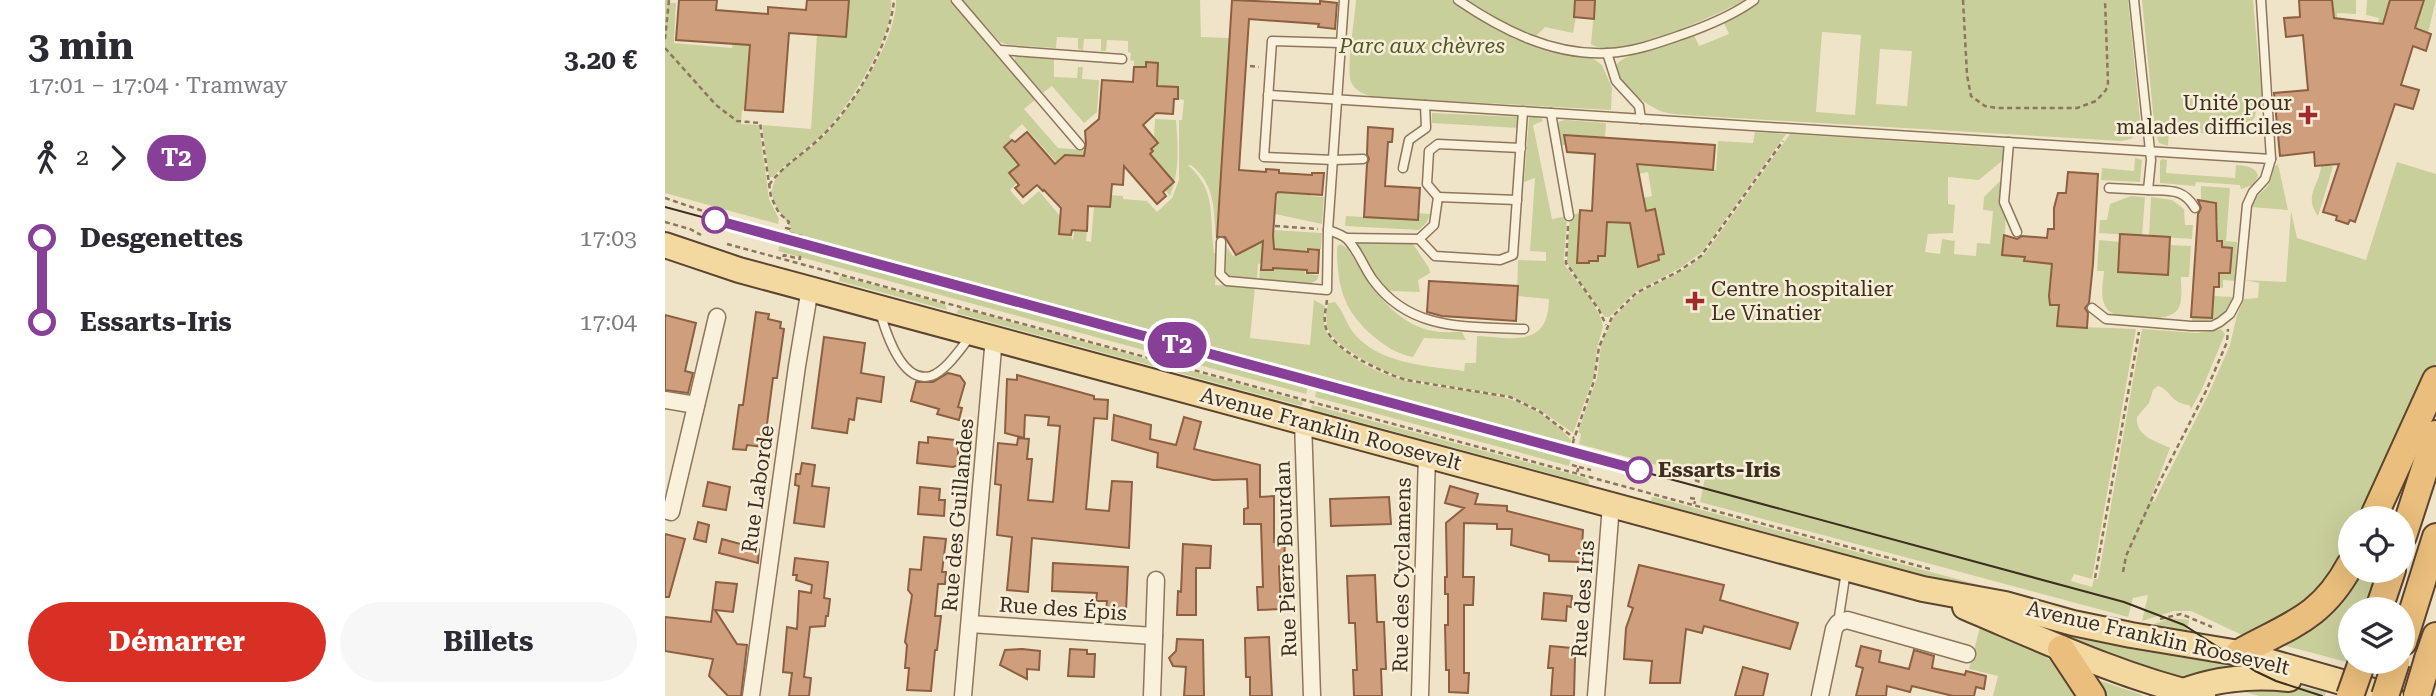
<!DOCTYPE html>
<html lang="fr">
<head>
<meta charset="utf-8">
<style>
  :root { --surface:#fff; --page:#f7f7f7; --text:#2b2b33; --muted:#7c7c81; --accent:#d93025 }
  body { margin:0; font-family:"Roboto Serif",serif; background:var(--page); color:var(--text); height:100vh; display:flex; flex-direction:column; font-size:26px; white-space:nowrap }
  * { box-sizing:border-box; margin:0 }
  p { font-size:23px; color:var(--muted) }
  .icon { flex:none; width:38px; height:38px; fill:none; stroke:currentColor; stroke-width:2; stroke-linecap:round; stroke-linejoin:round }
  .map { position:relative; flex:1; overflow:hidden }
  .sheet { display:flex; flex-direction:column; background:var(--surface); width:665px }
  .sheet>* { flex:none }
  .badge { padding:0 14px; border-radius:23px; font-size:24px; line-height:46px }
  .tools { position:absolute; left:1673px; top:506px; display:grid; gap:14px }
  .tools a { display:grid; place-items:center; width:77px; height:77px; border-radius:50%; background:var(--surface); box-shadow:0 7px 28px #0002; font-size:35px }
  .map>.badge { position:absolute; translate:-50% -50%; box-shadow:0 0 0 4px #fff }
  .legs { display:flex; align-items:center; gap:10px; height:77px; padding:0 28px; font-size:23px }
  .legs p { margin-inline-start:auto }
  .overview { display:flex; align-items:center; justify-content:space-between; height:119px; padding:0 28px }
  h1 { font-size:38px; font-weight:700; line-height:52px }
  .action { display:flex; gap:14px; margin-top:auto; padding:14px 28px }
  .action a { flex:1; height:80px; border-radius:42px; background:var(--accent); color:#fff; font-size:28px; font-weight:700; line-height:80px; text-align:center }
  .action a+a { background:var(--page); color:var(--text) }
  ul { padding:0 28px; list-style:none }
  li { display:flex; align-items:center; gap:24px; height:84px; font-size:26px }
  li i { display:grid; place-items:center; width:10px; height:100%; margin:0 9px; background:currentColor }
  li i::after { content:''; width:18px; height:18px; margin:-9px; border:5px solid; border-radius:50%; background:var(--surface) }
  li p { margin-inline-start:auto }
  li:first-child i { background:linear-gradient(#0000 50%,currentColor 0) }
  li:last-child i { background:linear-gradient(currentColor 50%,#0000 0) }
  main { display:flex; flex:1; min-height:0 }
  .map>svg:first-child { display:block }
</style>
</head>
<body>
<main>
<section class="sheet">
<div class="overview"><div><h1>3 min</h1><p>17:01 – 17:04 · Tramway</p></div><b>3.20 €</b></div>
<div class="legs"><svg class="icon" aria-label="walk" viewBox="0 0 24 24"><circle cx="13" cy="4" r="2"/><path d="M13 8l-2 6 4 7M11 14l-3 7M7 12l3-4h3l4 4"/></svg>2<svg class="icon" aria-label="forward" viewBox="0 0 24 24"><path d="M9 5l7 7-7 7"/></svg><b class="badge" style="background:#873f98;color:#fff">T2</b></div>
<ul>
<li><i style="color:#873f98"></i><b>Desgenettes</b><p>17:03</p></li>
<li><i style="color:#873f98"></i><b>Essarts-Iris</b><p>17:04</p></li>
</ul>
<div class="action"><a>Démarrer</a><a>Billets</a></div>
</section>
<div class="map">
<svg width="1771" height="696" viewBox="0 0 1771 696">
  <rect width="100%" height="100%" fill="#f0e4c8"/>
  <g fill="#c9cf9b" fill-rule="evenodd">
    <path d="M0 0H3V3H11L9 43 67 48 69 31 86 32 80 110H77L76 124 94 125 104 199 114 219 113 224 0 193Z"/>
    <path d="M184 0H226C231 33 182 110 158 134 142 150 123 160 108 177H104L97 125 146 129 152 35 181 37Z"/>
    <path d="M231 0H285L369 97 370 100 359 109 393 148 419 150V156L400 155 391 162 357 124 344 136 347 140 339 147 354 165 344 173 352 183 345 190 358 205 374 191 395 216 394 234 406 235 408 241 409 230 422 231 421 241 426 242 429 206 445 207 446 195 458 196V199L482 201 492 212 507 198 514 180V120H517L519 100 513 99V87L492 86 493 63 482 62 481 67H469V61L465 60 466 53 463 52V41L442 40 441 51H436V39H419L418 50 413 49V38L392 37 391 48 344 45 335 42 297 0H535L536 37 565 38 552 247C547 214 554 188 526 165H523C550 189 545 212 548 244L549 253H552L550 285 590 287 585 338 645 345 649 300 660 306C657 332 661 335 680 351 732 393 785 382 844 399 867 406 890 421 906 440L905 446 909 448 904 466 650 397 654 378 646 375 641 394 113 251 118 234 122 235 126 228C121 219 106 204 107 191 109 167 143 152 158 137 186 109 232 40 231 0Z"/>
    <path d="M691 0H786L821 23 850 39 876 49 926 57 937 65 947 88 946 110 709 97C699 94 691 92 686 82 681 72 690 15 691 0Z"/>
    <path d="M803 0H910L909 17H911L908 33 880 27 871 36 840 23Z"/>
    <path d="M930 0H1079C1056 14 948 62 926 44Z"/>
    <path d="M1095 0H1463L1476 129 1466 139 1456 141 1020 115C1013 114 1005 114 998 112 986 108 941 79 952 64 960 53 1013 41 1029 35L1034 46 1064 34 1059 23ZM1157 32 1196 35 1190 115 1151 112ZM1215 49 1247 51 1242 106 1211 104Z"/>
    <path d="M1477 0H1588L1597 99 1593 100 1590 117 1587 121 1551 134 1504 131 1503 146 1494 143 1490 132Z"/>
    <path d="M1667 0H1691V14L1672 13V19H1669Z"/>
    <path d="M1702 0H1725L1717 25 1713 23 1714 18 1701 15Z"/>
    <path d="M1759 0H1771L1763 33 1750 28Z"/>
    <path d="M354 55 389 57V77L412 78 413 67H418L417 79 434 80 432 112 419 123 387 86 378 93 350 61V57Z"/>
    <path d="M767 113 854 117V128L767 123Z"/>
    <path d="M864 117H876L878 121 868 125 887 219 902 216 899 258 901 267 925 298 936 318 938 327 932 348 929 377 908 433 875 410 845 396 741 379C720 372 668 348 662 326 660 319 662 310 663 303L670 302C678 311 681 322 687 331 712 364 762 366 799 371L800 363H811L812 336C849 338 883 348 884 299L852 296 853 260 881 261V252L865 251 870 178 859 182Z"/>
    <path d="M490 119 511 120C513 146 515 171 505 196L500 190 509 182 485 154 488 151 486 149 493 143 489 138Z"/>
    <path d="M901 120 941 123 940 138 899 135 901 145H897L893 124 895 121Z"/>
    <path d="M1090 132 1121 134 1037 252 1015 268 970 292 944 317H940L903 265 902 259 905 215 915 213 912 263 933 261V256H940L942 222 965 223 974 267 985 265V262L993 260V255L999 253 990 210 977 212 978 198 987 196 983 172 974 174 954 161 1051 170 1053 141 1088 143Z"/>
    <path d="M1125 134 1339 148 1338 160 1314 180 1283 177V204L1290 205 1288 233 1263 234 1260 252 1275 254 1277 239 1290 241 1289 254 1311 256 1312 243 1325 244 1328 211 1318 210 1319 197 1335 181C1334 203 1344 215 1339 235L1360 257V261L1379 263 1388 260 1384 287 1386 305H1394L1392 326 1471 329 1427 579 1409 574 1406 581 1427 587 1429 579H1433L1477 329 1532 333 1556 329 1560 334 1537 389 1526 409 1524 405C1505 403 1506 390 1493 386L1488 390 1484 403 1472 417C1470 436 1491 441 1505 448L1485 500 1489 502 1544 393 1565 345 1572 315 1579 299 1593 298 1594 283 1580 280 1621 282 1626 211 1632 238 1701 260 1732 162 1771 174V362L1702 518H1685V557L1674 578 1591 636 1577 635 1526 611H1509L1477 621 1483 595 1468 598 1463 617 1035 502 1040 478 914 444 916 434 913 432 932 378 936 345 948 318 971 295 1022 268 1040 254Z"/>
    <path d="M1470 158 1477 160 1475 182 1436 180 1437 168 1469 171Z"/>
    <path d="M1497 159 1502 160 1501 173 1570 178 1571 165C1580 166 1591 166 1593 176L1588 185 1576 189 1575 185 1531 182 1530 186 1495 183V161Z"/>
    <path d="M1613 164 1623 210 1586 207C1589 196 1598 193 1604 184 1609 176 1605 169 1613 164Z"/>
    <path d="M1664 165 1668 167 1653 216C1638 195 1655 185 1656 166Z"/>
    <path d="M1536 186 1565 188 1561 241 1572 242 1570 281 1558 280V288L1554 287V273H1565L1567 248 1557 247V241H1552L1553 220 1550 219 1551 203 1536 200Z"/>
    <path d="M613 192 646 194V196L659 197 657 224 610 214Z"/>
    <path d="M1466 196 1480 197 1477 236 1434 233 1435 220H1442L1445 204Z"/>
    <path d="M1486 197 1507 200 1519 209 1520 225H1528L1527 239 1484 236Z"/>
    <path d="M753 213 765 214 762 222 754 230 680 226 681 216 753 220Z"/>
    <path d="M608 230 657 233 656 249 642 248 641 252 609 249Z"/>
    <path d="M601 239 597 263 593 264 592 281 566 278 561 274 559 243 568 256Z"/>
    <path d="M1434 240 1455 242 1453 272 1502 275 1505 245 1526 246 1524 277H1516C1516 287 1518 301 1513 309 1505 324 1451 321 1442 309 1434 298 1438 284 1439 271H1432Z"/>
    <path d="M696 241 748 244 764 268 765 273 753 280 755 292 726 291 720 288 690 245Z"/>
    <path d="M675 244 682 248C703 280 723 319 763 330 774 333 786 332 797 332L801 340 759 338 748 357C732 354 720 346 708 336 678 310 672 286 672 247Z"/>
    <path d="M595 268 607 270 608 268 640 270V274L654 275 652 280 645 284 594 281Z"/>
    <path d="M175 276 280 304 282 310 174 281Z"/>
    <path d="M1548 296 1568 297C1564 320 1546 322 1527 321V317Z"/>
    <path d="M295 308 636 401 638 403 637 406 291 313Z"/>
    <path d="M647 405 921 478 924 481V484L646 409Z"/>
    <path d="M987 497H989L1340 592 1338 596 986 501Z"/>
    <path d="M1690 571H1713L1700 609H1685V653L1682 662 1610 643Z"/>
    <path d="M1343 613 1548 657 1568 670 1525 684 1472 667Z"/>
    <path d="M1505 618 1524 620 1521 637 1476 629Z"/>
    <path d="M1315 627 1376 650 1382 658 1393 664 1421 696H1328L1333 676 1304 669Z"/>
    <path d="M1424 677 1475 694 1478 696H1433Z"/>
    <path d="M1555 685H1628L1661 692 1660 696H1594Z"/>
  </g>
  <g fill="#cf9f7d" stroke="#8d5f41" stroke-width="2">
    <path d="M14 0H52L51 10 103 14V7L141 10 142 0H184L181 37 124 33 118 112 80 110 85 45 11 40Z"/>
    <path d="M567 0 655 4V1L672 3 670 29 653 27 654 24 584 19 575 154 574 170 601 172V169L614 170V173L647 175V173H659L657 195 613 192 611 194 608 235 609 249 643 252V249L654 250 653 273H642V270L608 268V270H596L598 241 571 255 560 237H552Z"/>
    <path d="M910 0H930L929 19 909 17Z"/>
    <path d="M1634 0H1667L1669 18 1718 24 1725 0H1759L1750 28 1766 34 1761 51 1748 46 1736 85 1754 90 1748 109 1730 104 1690 222 1685 220 1683 224 1671 220 1672 216 1658 212 1674 164 1650 166 1649 152 1615 156 1609 93 1643 90 1638 35 1621 37 1619 18 1635 17Z"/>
    <path d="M481 62 493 63 492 86 513 87V99H509L508 114 491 113 478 125 493 143 486 149 488 151 485 154 509 182 498 192 501 196 492 204 459 166 458 185 447 184 445 207 423 206 422 231 407 230 406 235 394 234 396 208 379 190 378 191 372 185 358 197 350 188 354 185 344 173 354 165 339 147 347 140 350 142 362 132 390 164 400 155 419 156 421 144 420 131 434 119 437 80 468 82 469 67H481Z"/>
    <path d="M703 127 728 129 727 142H723L720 186 755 188 753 220 699 217 702 164 704 159 702 154Z"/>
    <path d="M899 135 1050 145 1048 170 972 164 981 211 990 209 999 254 993 255 994 260 973 267 965 223 942 222 940 256H933V261H924V263H912L915 210 927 211 930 154 902 152Z"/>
    <path d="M1403 172 1433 174 1428 264 1424 303 1420 308 1423 313 1422 328 1392 326 1394 305H1385L1384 296 1387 264 1359 261 1360 257 1337 255 1339 235 1352 239 1357 236 1382 238 1383 229H1389V208L1393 193H1401Z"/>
    <path d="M1533 200 1551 203 1552 241H1557V247L1567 248 1565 273H1554V287H1549L1547 318 1526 317 1533 214 1536 208Z"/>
    <path d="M1455 234 1505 237 1503 275 1453 272Z"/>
    <path d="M764 281 853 286 851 321 777 316 762 312Z"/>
    <path d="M91 312 104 314 103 319 116 322 115 328 119 329 112 378H108L99 447 82 445 81 450 68 449 74 405H78Z"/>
    <path d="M0 315 31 323 20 371 28 373 23 393 0 390Z"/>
    <path d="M159 337 200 343 196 373 219 377 216 402 192 398 189 420 184 419 182 433 147 428Z"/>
    <path d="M283 373 295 376 300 383 293 407 297 408 294 420 272 414 274 409 246 401 251 382H268Z"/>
    <path d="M352 375 429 396V399L443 400 442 419 429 418 421 509 444 511 447 481 467 482 464 548 367 538 363 592 342 590 347 537 332 535 336 485 330 484 333 443 352 445 353 438 364 439 362 459H367L363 500 388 502 395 426 383 425 384 417 360 415 359 438 340 433 342 379 352 380Z"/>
    <path d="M449 415 486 425 485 439 511 445 519 417 536 422 529 449 595 465V497L609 496V542L620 541 619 565 614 566 616 609 593 610 592 587H598L596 524H579V509L583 508 582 479 548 480 492 467 493 453 447 440Z"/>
    <path d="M263 437 290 440 293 446V465L288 467 252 463 254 442 263 443Z"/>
    <path d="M137 463 150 465 147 486 164 488 159 527 129 523 134 486 130 485 131 474H135Z"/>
    <path d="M43 482 65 487 61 510 38 506Z"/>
    <path d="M785 486 813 494 810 504 842 506V511L918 530 916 562 884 561V555L846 545 847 529H832V524L799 523 798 577H809L808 605H799V673H804L803 693 784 692V670H781L780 625H783V594H780V577H782L781 523 799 508 780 503Z"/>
    <path d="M255 487 275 489 274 500H280L279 516 253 514Z"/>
    <path d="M724 497 726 524 666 526 665 499Z"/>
    <path d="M33 522 44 525 41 542 29 539Z"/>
    <path d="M0 534 20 539 4 597H0Z"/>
    <path d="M259 537 281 539 277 572H281L280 584H273L270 616H276L272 650H270L266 691 242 690 244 668H240L242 645 240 642 247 595 243 590 245 569 256 570Z"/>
    <path d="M57 539 94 549 93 563 54 553Z"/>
    <path d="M518 544 546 546 545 568H531V615H512L513 591 516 592Z"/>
    <path d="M130 558 163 562 159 598 165 599 163 616H161L160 626 145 627 139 677 146 678 144 696H124L127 673 118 672 122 627 132 629 134 591 146 593 147 585 131 580 132 575H128Z"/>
    <path d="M388 563 463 567 461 611 441 610 442 601H431L432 593 387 591Z"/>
    <path d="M974 565 1059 585 1055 600 1133 623 1125 649 1039 626 1037 633 1021 629 1015 683H985L987 661 959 659 961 628 968 608 963 606Z"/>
    <path d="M710 575 712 622H719L721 669H716L717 696H689L688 670H692L690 623H684L682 576Z"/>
    <path d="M51 582 72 584 68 612 50 610 72 644 82 645 76 696H63L44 676 48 659 0 651V617L46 622Z"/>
    <path d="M879 593 907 596 906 607 902 606 901 621 877 619Z"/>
    <path d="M604 637 607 696H585V677H581L580 638Z"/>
    <path d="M512 639 538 640 539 696H519L521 667 508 666 504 658 511 651Z"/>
    <path d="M885 646 907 648 906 658H910L909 696H886L888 668H883Z"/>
    <path d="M1196 646 1216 651 1214 662 1244 669 1249 650 1269 656 1267 668 1300 675 1301 671 1321 676 1319 689 1311 687 1309 696H1288L1247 686 1245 692 1222 686 1221 696H1191L1198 668 1191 666Z"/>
    <path d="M357 649 375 651 374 670 362 669V679L335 665 340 650Z"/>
    <path d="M405 649 422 650V654H430L429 677 403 676Z"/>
    <path d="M1078 667 1103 674 1098 696H1070Z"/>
  </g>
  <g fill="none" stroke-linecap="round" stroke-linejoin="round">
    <g stroke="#8d765c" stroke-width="11">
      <g id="service">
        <path d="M291 0 415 145"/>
        <path d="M793 0C837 30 888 56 943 53 968 52 993 43 1016 35 1042 26 1067 16 1089 0"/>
        <path d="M676 43 607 41 599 157 669 160 698 159"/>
        <path d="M335 50 457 59"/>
        <path d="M942 53 951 81 974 106 976 119"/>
        <path d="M603 95 1606 159"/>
        <path d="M886 113 904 216"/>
        <path d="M1344 142 1339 202 1352 232"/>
        <path d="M738 168 744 140 761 128 760 105"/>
        <path d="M1444 188 1483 190 1486 160 1469 0"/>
        <path d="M1483 190C1505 191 1518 188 1530 208"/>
        <path d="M773 197 852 200"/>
        <path d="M663 230C669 232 678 235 682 239 693 250 699 268 708 280 746 332 801 326 859 329"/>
        <path d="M682 238 754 239 770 256 835 260 848 255 858 111"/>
        <path d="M754 239 769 225 773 197 762 184 764 151 773 144 856 148"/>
        <path d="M556 242 555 274 562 281 662 290 663 230 679 0"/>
        <path d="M1427 308 1441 319 1526 326H1547L1555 322 1565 314 1573 299 1582 205 1588 192 1600 179 1606 159 1596 0"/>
        <path d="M215 312C221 333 237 384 266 376 281 371 295 349 305 337"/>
        <path d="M1173 623 1181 571"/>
      </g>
    </g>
    <g stroke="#8d765c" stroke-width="19">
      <g id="minor">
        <path d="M0 400 31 405"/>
        <path d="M638 421 647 696"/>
        <path d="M0 510 6 512 52 317"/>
        <path d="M305 624 489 636"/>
        <path d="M86 696 132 366 145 288"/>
        <path d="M298 696 329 337"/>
        <path d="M487 696 491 580"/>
        <path d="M755 696 762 455"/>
        <path d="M931 696 946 505"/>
        <path d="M1155 696 1169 629 1173 623 1182 620 1302 654"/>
      </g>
    </g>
    <g stroke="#5b4430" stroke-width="28">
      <g id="primary">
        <path d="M0 245 74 270 1258 589 1340 604 1408 623 1466 635 1574 653 1726 696"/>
        <path d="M1300 607C1378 640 1456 677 1538 696"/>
        <path d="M1516 692C1552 678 1586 675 1624 679"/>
      </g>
    </g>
    <g stroke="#5b4430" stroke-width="30">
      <g id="trunk">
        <path d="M1708 518 1771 380"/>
        <path d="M1738 536 1771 434"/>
        <path d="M1714 609 1727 570"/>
        <path d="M1738 642 1771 537"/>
        <path d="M1396 649 1427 696"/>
        <path d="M1574 653C1624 625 1656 619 1685 565"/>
        <path d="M1763 659 1771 636"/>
      </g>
    </g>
    <g stroke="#8d765c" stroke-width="2.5" stroke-dasharray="5 3.5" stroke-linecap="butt">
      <path d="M1298 0 1302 75 1306 96 1320 106 1332 108H1412L1431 101 1441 90 1443 83 1440 0"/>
      <path d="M0 39 4 0"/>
      <path d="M0 48 51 105 72 121 95 123 106 197 114 213 124 222 121 228 125 229V233L141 237 140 240"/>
      <path d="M585 66 594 67"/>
      <path d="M104 185C118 165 139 154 156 137 189 106 225 45 229 0"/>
      <path d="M0 198 44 213"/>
      <path d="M0 222 25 229 36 235"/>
      <path d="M610 226 653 229"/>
      <path d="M903 226 901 263 934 310 941 325"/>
      <path d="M116 234 140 240"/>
      <path d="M62 244 1265 569"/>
      <path d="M118 257 119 255 135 259V255"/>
      <path d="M662 300C661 309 658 319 661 328 669 351 719 373 741 380L845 397 874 411 909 438"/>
      <path d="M931 453 912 448 908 442 929 381 934 347 947 317 971 293 1014 271 1036 256 1118 141"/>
      <path d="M907 465 914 467 912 472"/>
      <path d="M914 467 926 470"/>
      <path d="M1030 480 1035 482"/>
      <path d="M1025 498 1031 499 1029 504"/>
      <path d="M1458 572 1461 556 1495 481 1541 391 1562 342 1563 329"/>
      <path d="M1430 578 1474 332"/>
      <path d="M1495 619 1516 614 1547 627"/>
    </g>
    <use href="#service" stroke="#faf1dc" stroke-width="8"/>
    <use href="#minor" stroke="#faf1dc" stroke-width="16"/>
    <use href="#primary" stroke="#f3d9a0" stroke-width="24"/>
    <use href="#trunk" stroke="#eabe7c" stroke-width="26"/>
    <path stroke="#3d2e20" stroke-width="2" d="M0 207 1459 602 1519 625 1590 671 1611 681 1657 696"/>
    <g stroke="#5b4430" stroke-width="30" stroke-linecap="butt">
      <g id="trunk-bridge">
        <path d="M1685 696 1697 662"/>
        <path d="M1720 696 1731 662"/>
        <path d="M1752 696 1763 659"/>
      </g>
    </g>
    <use href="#trunk-bridge" stroke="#eabe7c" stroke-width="26"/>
  </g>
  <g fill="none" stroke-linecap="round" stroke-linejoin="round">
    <g stroke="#fff" stroke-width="16">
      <path id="line-1" d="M50 220 974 470"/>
    </g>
    <use href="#line-1" stroke="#873f98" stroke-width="10"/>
  </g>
  <g fill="#9e2a2b" stroke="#f7eed8" stroke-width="2.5">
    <path d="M1639.5 104.5h7v7h7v7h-7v7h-7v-7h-7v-7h7z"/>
    <path d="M1026.5 290.5h7v7h7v7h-7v7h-7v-7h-7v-7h7z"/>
  </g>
  <g fill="#fff" stroke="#873f98" stroke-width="3.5">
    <circle cx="50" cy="220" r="12"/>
    <circle cx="974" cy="470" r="12"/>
  </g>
  <g text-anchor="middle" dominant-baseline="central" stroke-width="5" stroke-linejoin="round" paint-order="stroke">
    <g font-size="21" font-style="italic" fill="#4d5a26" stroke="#f7eed8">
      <text x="757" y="46">Parc aux chèvres</text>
    </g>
    <g font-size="21" fill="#3d2e20" stroke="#f7eed8" text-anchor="end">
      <text x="1627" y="103">Unité pour<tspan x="1627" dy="24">malades difficiles</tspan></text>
      <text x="1046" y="289" text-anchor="start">Centre hospitalier<tspan x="1046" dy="24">Le Vinatier</tspan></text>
    </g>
    <g font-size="21" fill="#3d2e20" stroke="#f7eed8">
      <text transform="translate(666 429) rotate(15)">Avenue Franklin Roosevelt</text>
      <text transform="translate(93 489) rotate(-82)">Rue Laborde</text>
      <text transform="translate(293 515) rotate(-85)">Rue des Guillandes</text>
      <text transform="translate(621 559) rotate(-92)">Rue Pierre Bourdan</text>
      <text transform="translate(737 575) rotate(-89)">Rue des Cyclamens</text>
      <text transform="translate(918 599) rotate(-86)">Rue des Iris</text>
      <text transform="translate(398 609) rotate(4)">Rue des Épis</text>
      <text transform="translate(1493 638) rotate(13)">Avenue Franklin Roosevelt</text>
    </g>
    <g font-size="21" font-weight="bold" fill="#3d2e20" stroke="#f7eed8" text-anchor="start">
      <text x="993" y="470">Essarts-Iris</text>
    </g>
  </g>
</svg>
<div class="tools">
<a><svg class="icon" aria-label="locate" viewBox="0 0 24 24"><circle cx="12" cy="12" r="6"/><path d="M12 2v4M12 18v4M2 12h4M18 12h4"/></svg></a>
<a><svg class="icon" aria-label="layers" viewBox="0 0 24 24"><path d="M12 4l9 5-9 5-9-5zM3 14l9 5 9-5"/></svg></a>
</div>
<b class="badge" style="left:512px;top:345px;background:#873f98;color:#fff">T2</b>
</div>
</main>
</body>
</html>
